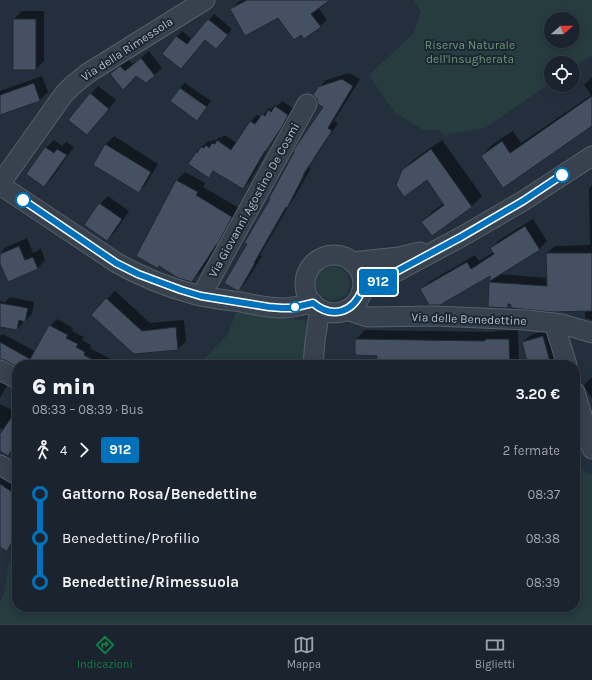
<!DOCTYPE html>
<html lang="it">
<head>
<meta charset="utf-8">
<style>
  :root { --surface:#1b232e; --page:#282f3a; --text:#f1f3f6; --muted:#a0a4aa; --line:#39404a; --accent:#0b8043 }
  body { margin:0; font-family:Karla,sans-serif; background:var(--page); color:var(--text); height:100vh; display:flex; flex-direction:column; font-size:15px; white-space:nowrap }
  * { box-sizing:border-box; margin:0 }
  p { font-size:13px; color:var(--muted) }
  .icon { flex:none; width:22px; height:22px; fill:none; stroke:currentColor; stroke-width:2; stroke-linecap:round; stroke-linejoin:round }
  .map { position:relative; flex:1; overflow:hidden }
  .details { position:absolute; left:12px; top:360px; width:568px; height:252px; display:flex; flex-direction:column; background:var(--surface); border-radius:16px; box-shadow:0 2px 10px #0003,0 0 0 1px var(--line) }
  .details>* { flex:none }
  .badge { padding:0 8px; border-radius:3px; font-size:14px; line-height:26px }
  .needle { width:26px; rotate:70deg }
  .tools { position:absolute; left:544px; top:12px; display:grid; gap:8px }
  .tools a { display:grid; place-items:center; width:36px; height:36px; border-radius:50%; background:var(--surface); box-shadow:0 2px 10px #0003,0 0 0 1px var(--line); font-size:20px }
  .map>.badge { position:absolute; translate:-50% -50%; box-shadow:0 0 0 2px #fff }
  .legs { display:flex; align-items:center; gap:6px; height:44px; padding:0 20px; font-size:13px }
  .legs p { margin-inline-start:auto }
  .summary { display:flex; align-items:center; justify-content:space-between; height:68px; padding:0 20px }
  h1 { font-size:22px; font-weight:800; line-height:30px }
  ul { padding:0 20px; list-style:none }
  li { display:flex; align-items:center; gap:14px; height:44px; font-size:15px }
  li i { display:grid; place-items:center; width:6px; height:100%; margin:0 5px; background:currentColor }
  li i::after { content:''; width:10px; height:10px; margin:-5px; border:3px solid; border-radius:50%; background:var(--surface) }
  li p { margin-inline-start:auto }
  li:first-child i { background:linear-gradient(#0000 50%,currentColor 0) }
  li:last-child i { background:linear-gradient(currentColor 50%,#0000 0) }
  .tab-bar { display:flex; justify-content:space-around; align-items:center; height:56px; border-top:1px solid var(--line); background:var(--surface); font-size:11px; color:var(--muted) }
  .tab-bar a { display:grid; justify-items:center; gap:2px }
  .tab-bar .active { color:var(--accent) }
  .map>svg:first-child { display:block }
</style>
</head>
<body>
<div class="map">
<svg width="592" height="624" viewBox="0 0 592 624">
  <rect width="100%" height="100%" fill="#242f3e"/>
  <g fill="#263c3f" fill-rule="evenodd">
    <path d="M413 0H592V55L573 68V63H551V83L485 128 444 135 439 130H423L394 112 369 75 414 33 421 11ZM551 19H573V41H551Z"/>
    <circle cx="333" cy="283" r="17"/>
    <path d="M237 310 327 324 323 365H198L228 334Z"/>
    <path d="M575 467 592 475V624H0V601L4 594 9 562 17 554V607H575Z"/>
  </g>
  <g fill="#0007">
    <path d="M242 0H326L318 7 327 20 320 26 301 33 279 17 232 9 238 2Z"/>
    <path d="M22 11H44V61L36 69H14V19Z"/>
    <path d="M214 14 232 29 221 43 205 39 181 68 163 54 182 31 192 39Z"/>
    <path d="M149 51 162 68 154 75H136L111 74 119 66 128 59 133 64Z"/>
    <path d="M349 73 360 79 334 121 338 123 309 167 311 168 293 200 291 202 260 255 262 256 246 282 239 290 248 244 324 106 319 88 326 80Z"/>
    <path d="M42 76 48 92 40 100 0 114V91Z"/>
    <path d="M592 77V125L503 187 482 156 492 145 513 131 521 143 591 95 584 85Z"/>
    <path d="M185 83 211 101 202 114 197 119 180 88Z"/>
    <path d="M98 86 116 100 94 126 91 94Z"/>
    <path d="M282 101 294 109 288 120 269 147 250 181 243 188 214 171 209 177 189 164 196 152 208 141 210 142 213 140 215 141 219 137 221 138 224 135 237 143 251 121 257 115 261 117 269 108 270 110 275 105 277 106Z"/>
    <path d="M114 136 158 164 146 184 139 192 94 165 106 144Z"/>
    <path d="M54 140 62 146 66 142 74 147 52 178 44 186 28 174 46 148Z"/>
    <path d="M442 140 482 196 472 206 432 235 422 222 433 211 444 203 427 179 402 171 413 160Z"/>
    <path d="M185 172 205 183 203 187 239 208 224 236 221 239 200 273 192 281 137 255 177 180Z"/>
    <path d="M592 185V320L585 318V311L511 304 508 307 490 282 496 277 491 275 421 290 429 282 475 255 479 261 494 252 491 248 499 240 533 219 547 241 539 249 498 274 548 278 547 253 555 246 590 245 589 188Z"/>
    <path d="M108 196 129 211 115 232 107 240 100 204Z"/>
    <path d="M27 238 33 253 41 249 45 260 38 268 0 262V254L5 248Z"/>
    <path d="M115 291 150 323 184 320 186 341 178 349 134 353 107 299Z"/>
    <path d="M10 297 34 302 32 314 25 321 24 320 23 323 17 329 0 326V301L5 302Z"/>
    <path d="M57 319 73 328 72 331 84 337 82 340 91 345 90 348 114 361 112 365H17L6 359 0 358V336L3 334 36 352 50 326Z"/>
    <path d="M550 329 561 365H529L523 342 531 335Z"/>
    <path d="M365 330 494 332 495 331 518 330 519 365H377L378 355 356 354V339Z"/>
    <path d="M0 377 9 382 0 398Z"/>
    <path d="M592 377V398L588 393 584 385Z"/>
    <path d="M0 404 16 412 17 411V444L14 448 8 455 0 450V436L4 430 0 428Z"/>
    <path d="M0 475 17 486V537L13 544 7 550 0 546Z"/>
  </g>
  <g fill="#455162" stroke="#1f2835">
    <path d="M247 0H330L311 14 321 27 304 39 301 35 294 40 278 18 245 36 230 9Z"/>
    <rect x="13" y="19" width="23" height="51"/>
    <path d="M208 19 228 35 216 49 205 40 181 69 162 54 176 36 187 44Z"/>
    <path d="M141 58 155 76 146 83 136 76 127 86 123 90 110 74 120 66 125 71Z"/>
    <path d="M342 79 353 86 328 128 332 131 303 175H304L287 208 286 207 254 263H255L239 291 236 290 224 283 247 244 244 243 270 199 269 198 294 152H293L295 148 323 107 318 104 317 99 313 95 318 87Z"/>
    <path d="M34 83 40 101 0 115V95Z"/>
    <path d="M180 88 207 107 197 121 170 101Z"/>
    <path d="M90 93 109 109 87 135 68 120Z"/>
    <path d="M592 96V126L503 188 481 156 502 141 510 153Z"/>
    <path d="M275 106 288 115 282 127 265 152V151L243 189 213 171 209 178 188 164 196 152 197 153 201 147 204 148 206 145 209 148 212 143 215 144 217 140 231 150 250 121 255 124 262 114 265 116 268 110 271 112Z"/>
    <path d="M105 144 151 172 139 193 93 165Z"/>
    <path d="M45 147 54 153 57 149 67 155 44 187 26 174Z"/>
    <path d="M431 149 472 207 432 236 421 222 444 205 427 180 404 197 396 185 402 170Z"/>
    <path d="M176 180 198 192 196 195 232 217 217 245H216L192 282 178 278 159 266 157 268 136 256Z"/>
    <path d="M99 203 122 219 107 241 84 225Z"/>
    <path d="M525 226 540 250 490 281V276L440 305H429L420 289 467 262 471 269 494 254 490 248Z"/>
    <path d="M19 246 25 260 33 257 38 269 8 282 0 264V254Z"/>
    <path d="M546 253H592V311L552 312 512 308 510 304H508V308L488 307 489 282 547 286Z"/>
    <path d="M106 298 142 331 176 327 178 350 134 354 91 315Z"/>
    <path d="M0 303 28 308 25 322 19 320 17 330 0 327Z"/>
    <path d="M49 325 68 335 66 338 78 344 76 347 85 352 84 355 103 365H17V367L5 360 0 359V342L30 359Z"/>
    <path d="M543 336 551 365H528L522 342Z"/>
    <path d="M355 339 485 341V339H509L510 365H376L377 356 355 355Z"/>
    <path d="M17 409V442L8 456 0 451V434Z"/>
    <path d="M0 484 17 495V533L7 551 0 547Z"/>
  </g>
  <g fill="none" stroke-linecap="round" stroke-linejoin="round">
    <g stroke="#565f6c" stroke-width="21">
      <g id="minor">
        <path d="M0 184 64 94 73 85 88 73 205 0"/>
        <path d="M0 185 117 263C140 276 167 287 193 294 208 298 225 300 241 302 254 305 269 308 283 308 293 308 303 305 313 303"/>
        <circle cx="334" cy="284" r="29"/>
        <path d="M352 262 399 257 420 252"/>
        <path d="M362 290 461 237 523 201 592 156"/>
        <path d="M201 296 307 104"/>
        <path d="M346 310 368 317 434 316 526 320 562 324 592 333"/>
        <path d="M554 323 567 365"/>
        <path d="M313 365 315 341 320 309"/>
        <path d="M0 370 17 379"/>
        <path d="M575 392 592 449"/>
        <path d="M0 465 17 475"/>
      </g>
    </g>
    <use href="#minor" stroke="#38414e" stroke-width="19"/>
  </g>
  <g fill="none" stroke-linecap="round" stroke-linejoin="round">
    <g stroke="#fff" stroke-width="9">
      <path id="line-1" d="M23 200 116 263 138 274 181 290 201 296 269 307 282 308H292L313 303C332 319 353 313 362 290L461 237 523 201 562 175"/>
    </g>
    <use href="#line-1" stroke="#0072bc" stroke-width="6"/>
  </g>
  <g fill="#fff" stroke="#0072bc" stroke-width="2">
    <circle cx="562" cy="175" r="7"/>
    <circle cx="23" cy="200" r="7"/>
    <circle cx="295" cy="307" r="5"/>
  </g>
  <g text-anchor="middle" dominant-baseline="central" stroke-width="4" stroke-linejoin="round" paint-order="stroke">
    <g font-size="12" fill="#6b9a76" stroke="#1d2633">
      <text x="470" y="45">Riserva Naturale<tspan x="470" dy="14">dell'Insugherata</tspan></text>
    </g>
    <g font-size="12" fill="#b4bcc9" stroke="#1d2633">
      <text transform="translate(127 49) rotate(-33)">Via della Rimessola</text>
      <text transform="translate(254 200) rotate(-61)">Via Giovanni Agostino De Cosmi</text>
      <text transform="translate(469 319) rotate(2)">Via delle Benedettine</text>
    </g>
  </g>
</svg>
<div class="tools">
<a><svg class="needle" viewBox="-14 -14 28 28"><path d="M0-13l5 13h-10z" fill="#e53935"/><path d="M0 13l5-13h-10z" fill="#a0a4aa"/></svg></a>
<a><svg class="icon" aria-label="locate" viewBox="0 0 24 24"><circle cx="12" cy="12" r="6"/><path d="M12 2v4M12 18v4M2 12h4M18 12h4"/></svg></a>
</div>
<b class="badge" style="left:378px;top:282px;background:#0072bc;color:#fff">912</b>
<section class="details">
<div class="summary"><div><h1>6 min</h1><p>08:33 – 08:39 · Bus</p></div><b>3.20 €</b></div>
<div class="legs"><svg class="icon" aria-label="walk" viewBox="0 0 24 24"><circle cx="13" cy="4" r="2"/><path d="M13 8l-2 6 4 7M11 14l-3 7M7 12l3-4h3l4 4"/></svg>4<svg class="icon" aria-label="forward" viewBox="0 0 24 24"><path d="M9 5l7 7-7 7"/></svg><b class="badge" style="background:#0072bc;color:#fff">912</b><p>2 fermate</p></div>
<ul>
<li><i style="color:#0072bc"></i><b>Gattorno Rosa/Benedettine</b><p>08:37</p></li>
<li><i style="color:#0072bc"></i><span>Benedettine/Profilio</span><p>08:38</p></li>
<li><i style="color:#0072bc"></i><b>Benedettine/Rimessuola</b><p>08:39</p></li>
</ul>
</section>
</div>
<nav class="tab-bar">
<a class="active"><svg class="icon" aria-label="directions" viewBox="0 0 24 24"><path d="M12 3l9 9-9 9-9-9zM9 14v-3h6M13 9l2 2-2 2"/></svg>Indicazioni</a>
<a><svg class="icon" aria-label="map" viewBox="0 0 24 24"><path d="M3 6l6-2 6 2 6-2v14l-6 2-6-2-6 2zM9 4v14M15 6v14"/></svg>Mappa</a>
<a><svg class="icon" aria-label="tickets" viewBox="0 0 24 24"><path d="M3 7h18v10H3zM15 7v10"/></svg>Biglietti</a>
</nav>
</body>
</html>
